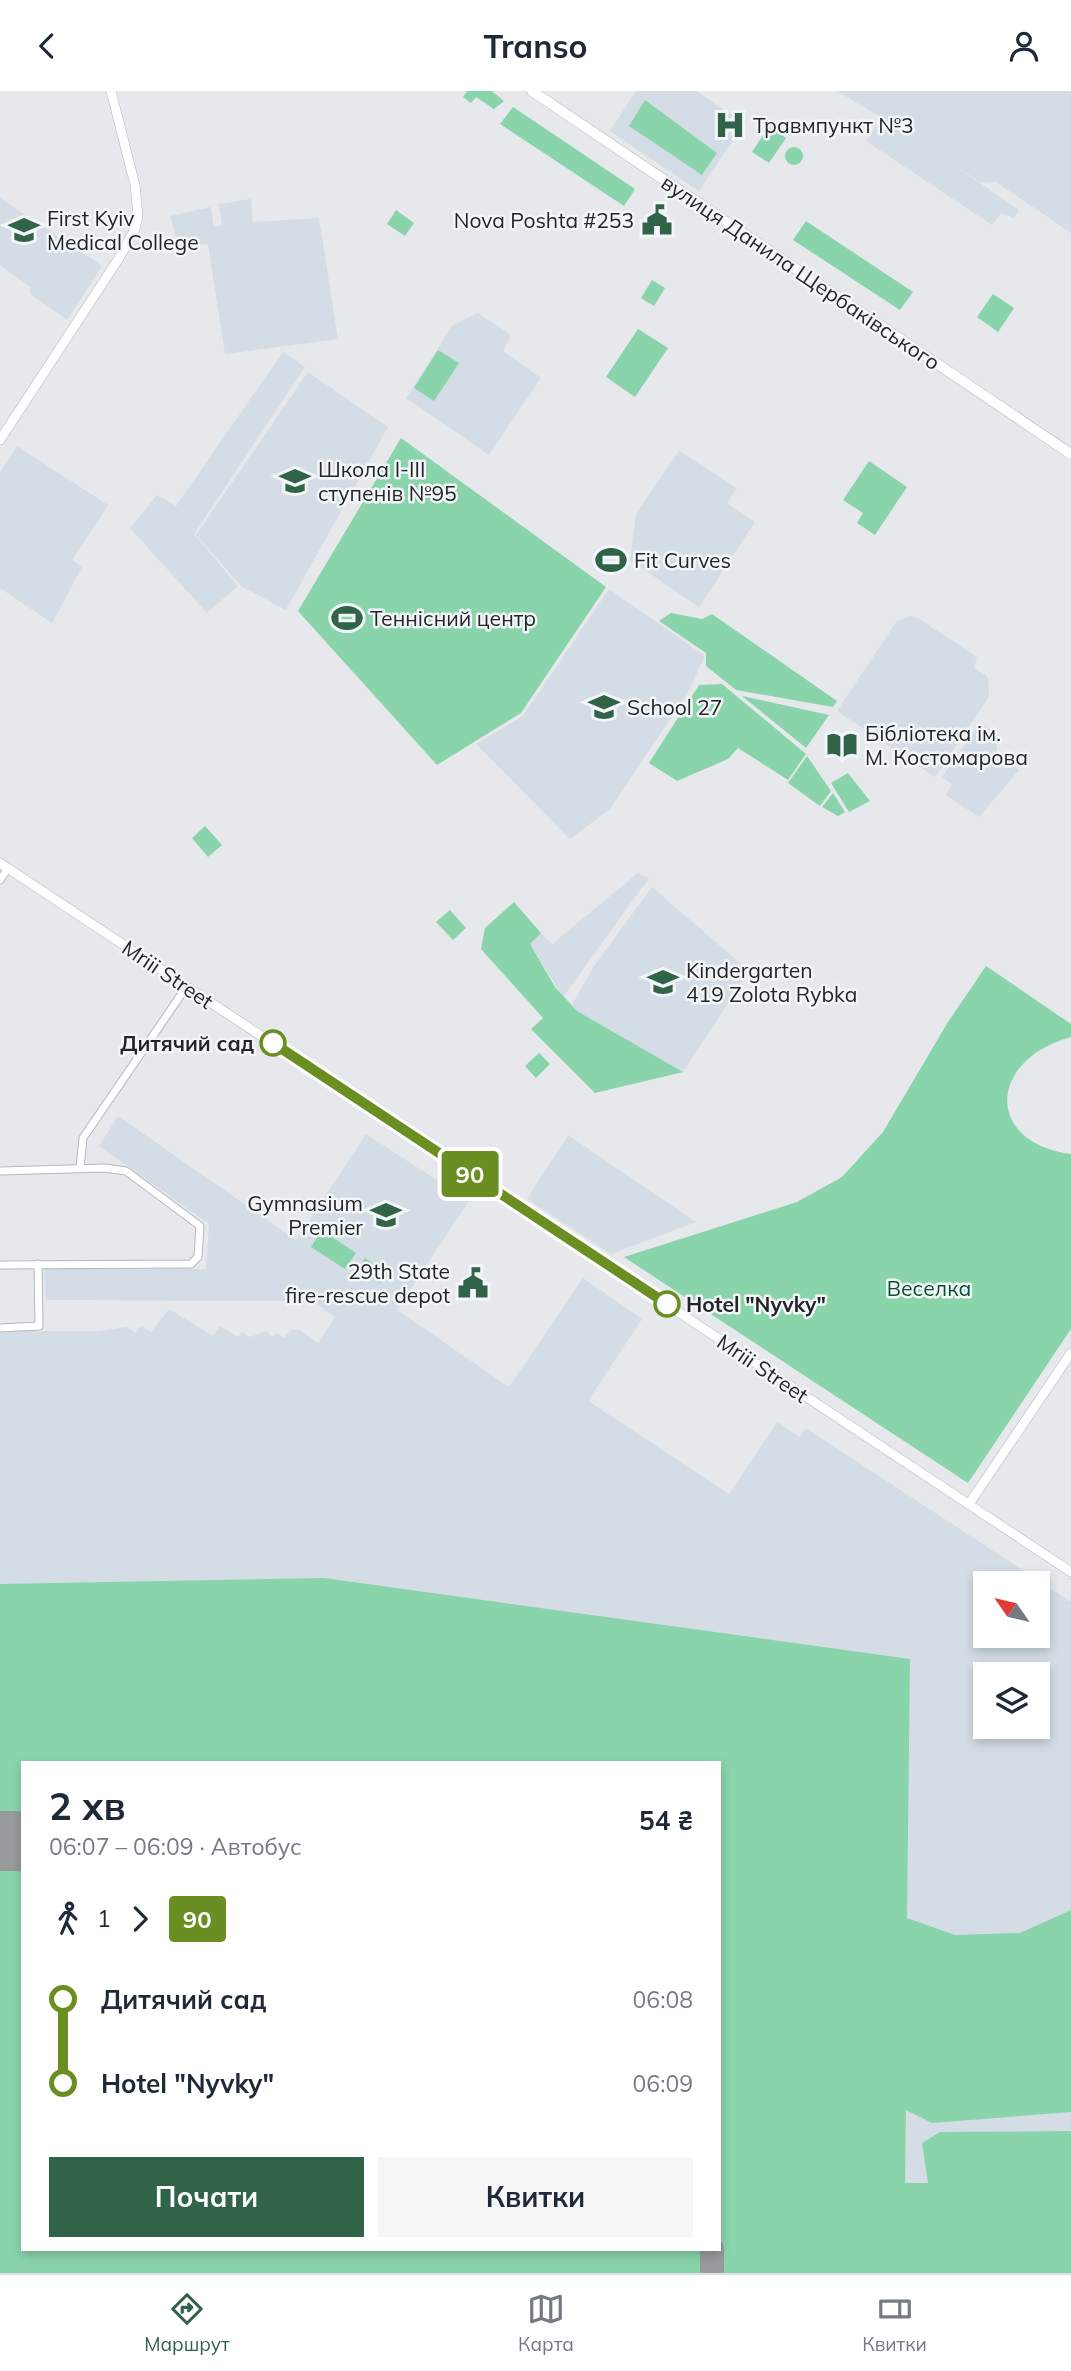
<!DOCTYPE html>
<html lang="uk">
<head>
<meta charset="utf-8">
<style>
  :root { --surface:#fff; --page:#f6f6f7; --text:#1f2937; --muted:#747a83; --line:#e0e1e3; --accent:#306348 }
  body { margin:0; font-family:Mulish,sans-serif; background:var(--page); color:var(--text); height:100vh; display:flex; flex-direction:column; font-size:26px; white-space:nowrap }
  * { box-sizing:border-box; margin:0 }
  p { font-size:23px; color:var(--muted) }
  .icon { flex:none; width:38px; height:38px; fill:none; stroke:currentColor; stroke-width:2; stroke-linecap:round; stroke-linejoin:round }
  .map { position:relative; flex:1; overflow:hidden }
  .drawer { position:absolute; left:21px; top:1670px; width:700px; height:490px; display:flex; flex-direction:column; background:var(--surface); border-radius:0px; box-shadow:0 4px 10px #0003 }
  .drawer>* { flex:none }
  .badge { padding:0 14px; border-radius:5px; font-size:24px; line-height:46px }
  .needle { width:46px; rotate:304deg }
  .buttons { position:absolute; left:973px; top:1480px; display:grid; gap:14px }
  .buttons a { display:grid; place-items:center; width:77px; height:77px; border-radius:0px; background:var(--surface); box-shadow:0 4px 10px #0003; font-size:35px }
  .map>.badge { position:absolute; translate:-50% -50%; box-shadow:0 0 0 4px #fff }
  .legs { display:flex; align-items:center; gap:10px; height:77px; padding:0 28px; font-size:23px }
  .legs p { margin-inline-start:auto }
  .summary { display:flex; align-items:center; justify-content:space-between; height:119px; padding:0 28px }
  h1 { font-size:38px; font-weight:700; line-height:52px }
  .primary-button { display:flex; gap:14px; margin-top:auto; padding:14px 28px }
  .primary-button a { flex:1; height:80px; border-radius:0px; background:var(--accent); color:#fff; font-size:28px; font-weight:700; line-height:80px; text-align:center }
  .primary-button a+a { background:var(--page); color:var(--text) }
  ul { padding:0 28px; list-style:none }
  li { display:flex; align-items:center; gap:24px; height:84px; font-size:26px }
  li i { display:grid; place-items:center; width:10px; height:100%; margin:0 9px; background:currentColor }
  li i::after { content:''; width:18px; height:18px; margin:-9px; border:5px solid; border-radius:50%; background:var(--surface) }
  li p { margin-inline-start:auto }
  li:first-child i { background:linear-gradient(#0000 50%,currentColor 0) }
  li:last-child i { background:linear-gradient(currentColor 50%,#0000 0) }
  header { display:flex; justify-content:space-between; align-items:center; height:91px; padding:0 28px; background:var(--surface); font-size:32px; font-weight:700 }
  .tabs { display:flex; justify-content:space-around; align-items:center; height:98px; border-top:2px solid var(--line); background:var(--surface); font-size:19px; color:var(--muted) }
  .tabs a { display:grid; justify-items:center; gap:4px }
  .tabs .on { color:var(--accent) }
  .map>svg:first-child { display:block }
</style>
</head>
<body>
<header><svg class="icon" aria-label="back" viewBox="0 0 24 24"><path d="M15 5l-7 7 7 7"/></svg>Transo<svg class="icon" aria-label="person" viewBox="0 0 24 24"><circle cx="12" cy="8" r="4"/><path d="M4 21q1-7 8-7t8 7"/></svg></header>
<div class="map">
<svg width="1071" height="2182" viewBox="0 0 1071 2182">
  <rect width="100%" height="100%" fill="#e6e8eb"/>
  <g fill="#d4dde5" fill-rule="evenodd">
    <path d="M636 0H696L744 32 699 100 610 40Z"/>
    <path d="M837 0H1071V142L996 91H980L942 66 1019 119 1014 127 1001 122 992 134 866 50 882 27Z"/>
    <path d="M0 107 102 175 67 229 30 203V196L0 174Z"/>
    <path d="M251 108 253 131 319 127 338 248 225 263 208 153 191 155 176 146 170 125 211 116 214 136 222 134 219 113Z"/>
    <path d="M478 222 511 244 503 260 541 287 489 364 406 307 453 234Z"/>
    <path d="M283 261 305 276 194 443 238 495 207 522 130 437 157 404 176 415Z"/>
    <path d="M308 281 388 336 286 519 241 495 196 444Z"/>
    <path d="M17 355 108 414 72 469 82 476 52 532 0 497V382Z"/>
    <path d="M679 360 737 397 727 412 755 431 699 516 630 469 636 423Z"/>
    <path d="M609 498 705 565 687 603 610 718 570 748 476 653 523 625Z"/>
    <path d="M911 525 916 526 977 566 974 577 988 586 989 606 935 686 837 620 897 530Z"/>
    <path d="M981 631 997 645V660L1019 679 979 726 946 704 952 693 942 686Z"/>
    <path d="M638 782 649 787 563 906 530 853 541 842 552 853Z"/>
    <path d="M652 796 749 880 683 981 577 920 572 914 594 875Z"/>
    <path d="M118 1025 296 1149 366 1043 469 1110 397 1219 509 1296 583 1187 642 1228 588 1310 729 1403 777 1331 800 1346 806 1337 1071 1511V2182H0V1240H98L127 1236 136 1242 141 1235 151 1241 169 1218 213 1245 220 1235 238 1246 242 1241 250 1246 266 1240 273 1246 276 1242 284 1247 290 1239H300L318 1252 335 1226 312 1210 46 1209 44 1178H206L209 1133 99 1055ZM985 1493H1038V1545H985ZM985 1584H1038V1636H985ZM23 1671H719V2158H23Z"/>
    <path d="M568 1044 696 1131 611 1163 527 1108Z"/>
  </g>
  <g fill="#8ad4ab" fill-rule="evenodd">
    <path d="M467 0H492L504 10 494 18 476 6 471 12 463 6Z"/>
    <path d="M645 9 717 62 702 84 629 35Z"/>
    <path d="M513 16 635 98 624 115 500 33Z"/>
    <path d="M769 35 786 47 769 72 752 61Z"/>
    <circle cx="794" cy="65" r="9"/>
    <path d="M396 119 414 132 405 145 387 133Z"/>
    <path d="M806 130 913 201 900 219 793 149Z"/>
    <path d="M652 189 665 197 654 215 641 207Z"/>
    <path d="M993 203 1014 217 998 241 977 226Z"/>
    <path d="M638 238 668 257 635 306 606 286Z"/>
    <path d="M438 259 459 272 434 310 414 297Z"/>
    <path d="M401 347 606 496 521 622 437 674 298 520Z"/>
    <path d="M869 370 907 396 875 444 857 432 863 422 843 409Z"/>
    <path d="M671 522 702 528 712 523 837 610 833 616 736 599 706 575V562L659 530Z"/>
    <path d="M722 593 806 663 788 689 738 657 728 668 677 690 649 672 699 594Z"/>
    <path d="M742 605 829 624 806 657Z"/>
    <path d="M807 665 831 700 820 715 788 692Z"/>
    <path d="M848 682 870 710 849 721 831 692Z"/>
    <path d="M833 702 845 721 838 725 822 716Z"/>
    <path d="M205 735 222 754 208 766 192 747Z"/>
    <path d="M514 811 541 842 530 853 555 896 577 920 683 981 595 1002 531 938 543 927 481 858 485 837Z"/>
    <path d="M450 819 466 837 453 849 436 831Z"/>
    <path d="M986 875 1071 933V946C989 968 983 1051 1071 1063V1238L968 1392 624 1166 797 1111 842 1086 883 1041 948 931Z"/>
    <path d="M539 962 550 973 536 987 525 975Z"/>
    <path d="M322 1139 356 1162 345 1178 311 1156Z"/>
    <path d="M365 1167 387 1182 380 1192 358 1178Z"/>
    <path d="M324 1487 910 1568 907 1827 955 1844 1020 1842 1071 1819V2021L932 2032 906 2019 905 2092H928L922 2052 940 2041 1071 2040V2182H0V1493ZM719 1671V2158H23V1671Z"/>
  </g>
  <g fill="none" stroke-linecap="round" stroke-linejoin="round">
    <path stroke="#989a9c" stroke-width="24" d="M712 2158V2182"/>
    <path stroke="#989a9c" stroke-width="60" d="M0 1750H23"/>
    <g stroke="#b6b8bb" stroke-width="9">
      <g id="minor">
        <path d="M0 789 8 777"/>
        <path d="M80 1077 83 1047 187 895"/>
        <path d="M0 1080 104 1077 126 1080 200 1135 198 1166 191 1173 0 1174"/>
        <path d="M0 1237 39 1235 38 1173"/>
      </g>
    </g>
    <g stroke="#b6b8bb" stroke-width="10">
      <g id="tertiary">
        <path d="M0 349 119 167 135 138 138 124 135 94 111 0"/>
        <path d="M0 772 1071 1481"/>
        <path d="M969 1413 1071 1262"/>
      </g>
    </g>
    <g stroke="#b6b8bb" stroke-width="11">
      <path id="secondary" d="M532 0 1071 363"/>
    </g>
    <use href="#minor" stroke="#fff" stroke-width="7"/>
    <use href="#tertiary" stroke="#fff" stroke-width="9"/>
    <use href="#secondary" stroke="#fff" stroke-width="10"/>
  </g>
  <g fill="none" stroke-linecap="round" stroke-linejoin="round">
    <g stroke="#fff" stroke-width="16">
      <path id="line-1" d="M273 952 667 1213"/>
    </g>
    <use href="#line-1" stroke="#6b8e23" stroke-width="10"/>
  </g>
  <defs>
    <g id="hospital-bare" transform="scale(2.415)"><path d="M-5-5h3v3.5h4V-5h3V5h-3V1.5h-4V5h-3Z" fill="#306348" stroke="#f3f6f8" stroke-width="2.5" paint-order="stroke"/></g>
    <g id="civic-bare" transform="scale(2.415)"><path d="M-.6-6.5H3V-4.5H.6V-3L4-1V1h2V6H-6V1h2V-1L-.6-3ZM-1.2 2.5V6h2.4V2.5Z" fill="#306348" stroke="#f3f6f8" stroke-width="2.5" paint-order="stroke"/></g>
    <g id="university-bare" transform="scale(2.415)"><path d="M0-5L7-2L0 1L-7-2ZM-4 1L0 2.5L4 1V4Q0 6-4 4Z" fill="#306348" stroke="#f3f6f8" stroke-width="2.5" paint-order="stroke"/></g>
    <g id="school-bare" transform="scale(2.415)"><path d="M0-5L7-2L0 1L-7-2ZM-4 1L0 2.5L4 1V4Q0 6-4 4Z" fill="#306348" stroke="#f3f6f8" stroke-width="2.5" paint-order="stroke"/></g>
    <g id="stadium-bare" transform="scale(2.415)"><path d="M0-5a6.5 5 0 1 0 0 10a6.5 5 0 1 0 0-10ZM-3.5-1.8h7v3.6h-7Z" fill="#306348" stroke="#f3f6f8" stroke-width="2.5" paint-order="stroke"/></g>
    <g id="library-bare" transform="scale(2.415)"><path d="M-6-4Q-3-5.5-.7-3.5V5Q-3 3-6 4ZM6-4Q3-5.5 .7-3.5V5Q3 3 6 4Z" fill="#306348" stroke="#f3f6f8" stroke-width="2.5" paint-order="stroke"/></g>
  </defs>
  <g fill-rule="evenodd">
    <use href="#hospital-bare" x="730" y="34"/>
    <use href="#civic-bare" x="657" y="129"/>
    <use href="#university-bare" x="24" y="139"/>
    <use href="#school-bare" x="295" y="390"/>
    <use href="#stadium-bare" x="611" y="469"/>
    <use href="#stadium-bare" x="347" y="527"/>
    <use href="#school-bare" x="604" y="616"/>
    <use href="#library-bare" x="842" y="654"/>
    <use href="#school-bare" x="663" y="891"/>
    <use href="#school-bare" x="386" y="1124"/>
    <use href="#civic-bare" x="473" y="1192"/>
  </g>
  <g fill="#fff" stroke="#6b8e23" stroke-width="3.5">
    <circle cx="273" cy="952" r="12"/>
    <circle cx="667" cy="1213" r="12"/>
  </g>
  <g text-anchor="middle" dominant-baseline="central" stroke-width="5" stroke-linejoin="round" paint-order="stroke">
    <g font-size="21" fill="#242526" stroke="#f3f6f8" text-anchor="start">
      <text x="753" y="34">Травмпункт №3</text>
      <text x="47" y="127">First Kyiv<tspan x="47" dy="24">Medical College</tspan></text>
      <text x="634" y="129" text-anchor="end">Nova Poshta #253</text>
      <text x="318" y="378">Школа І-ІІІ<tspan x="318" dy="24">ступенів №95</tspan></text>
      <text x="634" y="469">Fit Curves</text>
      <text x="370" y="527">Теннісний центр</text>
      <text x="627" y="616">School 27</text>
      <text x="865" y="642">Бібліотека ім.<tspan x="865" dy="24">М. Костомарова</tspan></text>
      <text x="686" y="879">Kindergarten<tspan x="686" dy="24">419 Zolota Rybka</tspan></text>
      <text x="363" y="1112" text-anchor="end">Gymnasium<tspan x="363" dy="24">Premier</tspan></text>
      <text x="450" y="1180" text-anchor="end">29th State<tspan x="450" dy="24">fire-rescue depot</tspan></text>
    </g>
    <g font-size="21" fill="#242526" stroke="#f3f6f8">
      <text transform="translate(801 181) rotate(34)">вулиця Данила Щербаківського</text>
      <text transform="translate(168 883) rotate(34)">Mriii Street</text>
      <text transform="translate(763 1277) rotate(34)">Mriii Street</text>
    </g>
    <g font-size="21" font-weight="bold" fill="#242526" stroke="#f3f6f8" text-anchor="end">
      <text x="254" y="952">Дитячий сад</text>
      <text x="686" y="1213" text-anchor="start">Hotel "Nyvky"</text>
    </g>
    <g font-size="21" fill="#085132" stroke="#f3f6f8">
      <text x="929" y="1197">Веселка</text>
    </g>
  </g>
</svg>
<div class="buttons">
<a><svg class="needle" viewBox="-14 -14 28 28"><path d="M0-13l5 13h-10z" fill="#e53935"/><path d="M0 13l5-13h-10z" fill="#747a83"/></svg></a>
<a><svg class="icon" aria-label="layers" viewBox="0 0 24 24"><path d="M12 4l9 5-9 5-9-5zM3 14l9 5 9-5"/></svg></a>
</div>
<b class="badge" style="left:470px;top:1083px;background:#6b8e23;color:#fff">90</b>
<section class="drawer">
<div class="summary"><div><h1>2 хв</h1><p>06:07 – 06:09 · Автобус</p></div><b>54 ₴</b></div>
<div class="legs"><svg class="icon" aria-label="walk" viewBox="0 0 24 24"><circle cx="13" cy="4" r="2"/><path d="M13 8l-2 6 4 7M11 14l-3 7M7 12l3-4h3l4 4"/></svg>1<svg class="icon" aria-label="forward" viewBox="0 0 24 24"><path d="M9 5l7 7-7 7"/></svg><b class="badge" style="background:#6b8e23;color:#fff">90</b></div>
<ul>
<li><i style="color:#6b8e23"></i><b>Дитячий сад</b><p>06:08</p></li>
<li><i style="color:#6b8e23"></i><b>Hotel &quot;Nyvky&quot;</b><p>06:09</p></li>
</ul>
<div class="primary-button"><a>Почати</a><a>Квитки</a></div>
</section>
</div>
<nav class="tabs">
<a class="on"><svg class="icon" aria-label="directions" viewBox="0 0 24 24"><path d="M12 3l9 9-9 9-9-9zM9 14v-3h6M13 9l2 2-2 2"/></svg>Маршрут</a>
<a><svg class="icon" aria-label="map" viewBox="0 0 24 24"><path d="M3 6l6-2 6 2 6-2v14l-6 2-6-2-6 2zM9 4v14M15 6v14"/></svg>Карта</a>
<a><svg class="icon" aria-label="tickets" viewBox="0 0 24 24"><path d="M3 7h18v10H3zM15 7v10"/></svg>Квитки</a>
</nav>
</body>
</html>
